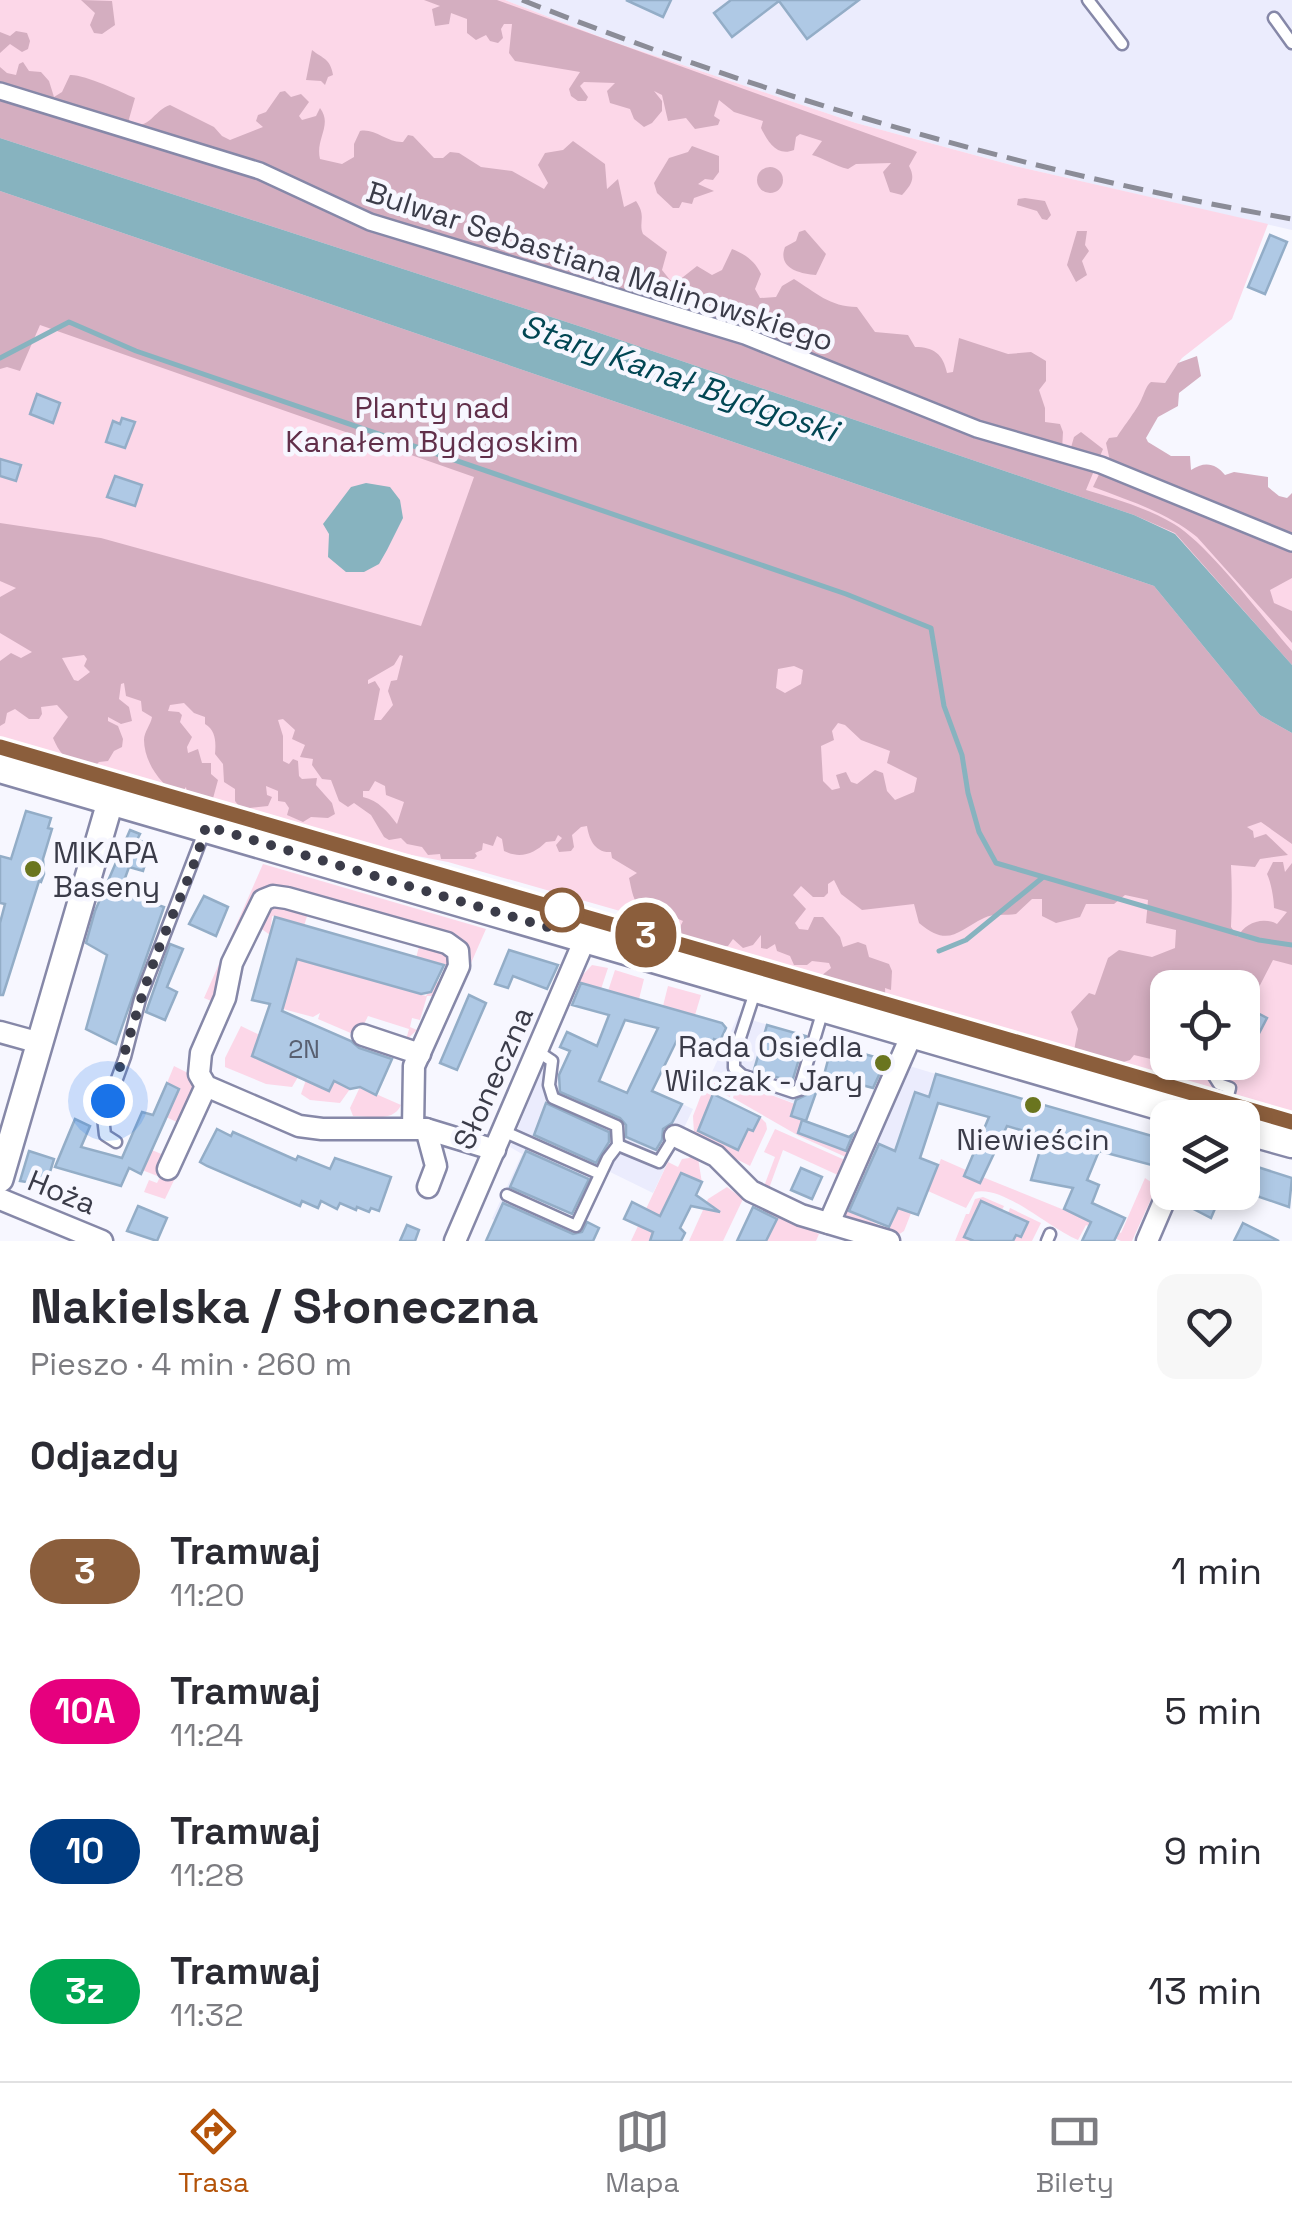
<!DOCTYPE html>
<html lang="pl">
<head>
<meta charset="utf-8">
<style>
  :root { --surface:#fff; --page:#f7f7f7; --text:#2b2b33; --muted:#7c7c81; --line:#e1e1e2; --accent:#b45309 }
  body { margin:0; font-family:"Space Grotesk",sans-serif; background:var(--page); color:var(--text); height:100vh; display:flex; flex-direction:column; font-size:38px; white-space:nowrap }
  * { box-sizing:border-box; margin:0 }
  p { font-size:32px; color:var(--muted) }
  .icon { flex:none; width:55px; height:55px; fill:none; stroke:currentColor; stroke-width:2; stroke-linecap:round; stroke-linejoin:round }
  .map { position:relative; height:1241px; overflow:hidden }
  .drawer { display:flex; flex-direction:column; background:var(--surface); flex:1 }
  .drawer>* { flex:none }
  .badge { padding:0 20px; border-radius:32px; font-size:35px; line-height:65px }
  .fabs { position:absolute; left:1150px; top:970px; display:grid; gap:20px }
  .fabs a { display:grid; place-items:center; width:110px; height:110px; border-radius:20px; background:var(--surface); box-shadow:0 5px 15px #0003; font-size:50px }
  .you { position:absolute; width:50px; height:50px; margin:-25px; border:8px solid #fff; border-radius:50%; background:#1a73e8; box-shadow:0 0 0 15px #1a73e833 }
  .map>.badge { position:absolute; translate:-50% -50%; box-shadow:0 0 0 5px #fff }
  h2 { padding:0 30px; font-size:38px; line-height:90px }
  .round { display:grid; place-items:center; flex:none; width:105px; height:105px; border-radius:20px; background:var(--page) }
  .overview { display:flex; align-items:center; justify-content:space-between; height:170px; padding:0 30px }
  h1 { font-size:48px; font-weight:700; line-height:75px }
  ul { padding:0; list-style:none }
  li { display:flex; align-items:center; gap:30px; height:140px; padding:0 30px }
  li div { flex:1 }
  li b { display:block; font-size:38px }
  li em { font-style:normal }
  li .badge { min-width:110px; font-weight:700; text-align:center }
  .menu { display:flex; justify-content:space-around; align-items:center; height:140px; border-top:2px solid var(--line); background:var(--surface); font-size:28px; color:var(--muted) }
  .menu a { display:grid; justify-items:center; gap:5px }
  .menu .active { color:var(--accent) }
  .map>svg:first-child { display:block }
</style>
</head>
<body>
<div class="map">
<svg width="1292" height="1241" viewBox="0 0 1292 1241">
  <rect width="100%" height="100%" fill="#f7f7ff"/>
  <g fill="#ebecfd">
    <path d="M505 0H1292V230L1015 166 856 123 611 41Z"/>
    <path d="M738 1016 819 1040 802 1106 712 1072Z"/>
    <path d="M544 1064 635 1106 645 1087 693 1109 653 1193 606 1170 573 1241H541L492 1219 522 1154 510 1147Z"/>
    <path d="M906 1065 936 1074 901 1174 864 1159Z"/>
  </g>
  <g fill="#fcd7e8" fill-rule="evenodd">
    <path d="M0 0H505L611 41 856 123 1015 166 1268 224 1232 319 1182 358 1118 451 1292 510V1117L696 943 620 911 448 862 370 847 0 742ZM1168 988H1242V1062H1168Z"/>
    <path d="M263 864 486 929 460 988 457 986 465 966 429 927 284 886 264 894 216 1003 204 998Z"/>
    <path d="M276 905 308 913 304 926 272 916 270 935 259 927 266 911Z"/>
    <path d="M420 943 451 953 454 964 440 996H427L420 1020 412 1018 410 1027 417 1030 406 1040 409 1029 368 1016 363 1026H356L353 1034 318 1019 320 1013 313 1017 283 1009 297 959 426 996 434 981 443 983 447 966 416 958Z"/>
    <path d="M592 965 608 968 601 989 576 982Z"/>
    <path d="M615 970 644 979 639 999 608 991Z"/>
    <path d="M668 986 701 995 695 1015 663 1006Z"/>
    <path d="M241 1026 262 1036 252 1056 298 1077 292 1087 266 1084 225 1067V1058Z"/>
    <path d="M174 1066 188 1073 196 1088 181 1124 166 1117 179 1089 167 1083Z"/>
    <path d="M712 1072 733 1080 730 1097 705 1086Z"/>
    <path d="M306 1080 329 1090 334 1081 350 1089 340 1103 310 1100 301 1094Z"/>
    <path d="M737 1082 795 1104 792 1116 802 1120 798 1133 850 1153 848 1158 799 1136 733 1098Z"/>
    <path d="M360 1087 401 1105C393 1123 370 1116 353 1116L350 1108Z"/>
    <path d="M703 1090 713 1094 707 1108 738 1150 748 1129 753 1131 760 1117 766 1123 767 1129 750 1166 703 1142 694 1134 693 1116Z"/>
    <path d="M775 1129 847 1161 840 1176 783 1150 768 1191 763 1189 775 1157 764 1152Z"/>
    <path d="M152 1150 166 1156 161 1168 176 1176 165 1199 144 1192 149 1180 157 1183 160 1177 142 1170Z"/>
    <path d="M692 1154 698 1158 702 1183 681 1173 650 1241H631L668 1162 678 1167 682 1159 689 1158Z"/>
    <path d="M864 1159 930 1186 941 1159 966 1170 964 1176 977 1182 980 1176 1121 1233 1145 1178 1157 1186 1132 1241H1121L1086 1225 1078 1240C1050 1229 1004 1185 975 1192L966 1208 863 1162Z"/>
    <path d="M860 1169 887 1181 885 1184 863 1174 848 1210 887 1229 898 1208 903 1210 915 1203 904 1231 898 1235 886 1234 846 1215 841 1209Z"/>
    <path d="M727 1187 743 1199 723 1241H689L708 1199Z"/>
    <path d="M983 1197 1004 1206 1002 1210 981 1201 966 1237 974 1241H955L966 1214H969L975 1199Z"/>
    <path d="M1010 1208 1041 1223 1032 1241H1013L1016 1235 1022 1237 1028 1223 1008 1213Z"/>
    <path d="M767 1210 819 1234 816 1241H766L776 1220 765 1214Z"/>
  </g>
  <g fill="#d4aec0" fill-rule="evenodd">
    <path d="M81 0 112 1 115 25 102 34 94 33 90 25 95 13Z"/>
    <path d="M424 0H497L913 150 917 152 909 166C916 179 911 185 902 195L890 192 883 172 891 163 856 164 848 169C835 166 823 158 812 155L822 141 800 134 796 137 794 150C777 157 768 142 761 128L763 121 734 112 719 100 714 116 720 120 718 125 695 129 686 118 668 121 662 95 654 91 662 101V111L652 123 644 127 634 119 630 109 610 103 607 91 615 83 584 82 580 86 588 97 586 101H578L571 96 569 89 580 72 515 61 509 53 512 24H504L501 29 503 38 498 43 490 41 486 35 476 40 467 33V19L451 13 449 24 435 26 432 9 440 6Z"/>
    <path d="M16 31 27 33 30 41 28 49 22 52 10 44 0 53V32L10 36Z"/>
    <path d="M312 50C323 59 330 58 333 75L328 77 325 85 321 81 306 80Z"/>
    <path d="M23 62 29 71 41 72 49 81 54 97 62 92 70 75C84 74 121 92 135 98L129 119 130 124C150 130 153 111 170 105L214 127 222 136 230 140 263 127 256 121 258 115 266 112 280 92 285 91 291 97 301 94 309 102 299 116 302 120 316 116 320 108C333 125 315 139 320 159L342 164 354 157V144L360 131C375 128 387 143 403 142L408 135 413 136 434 158H443L450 152 459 153 481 167 512 171 544 189 548 183 538 165 545 153 563 150 573 141 605 164 607 189 618 179 624 207 636 201C647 217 638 222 643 234L667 252 662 270 670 280 678 281 697 266 712 275 722 270 732 249C745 254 755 261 761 274L755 289 760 298 776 297 782 286 794 279C815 292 830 307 857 307L875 332 908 335 915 347C934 347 943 354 947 373L953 372 959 338 1008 354 1031 352 1046 361V381L1039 390 1045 408V422L1060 424 1063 432 1062 450 1070 451 1074 437 1081 432 1103 449 1086 490C1116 499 1147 508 1174 524 1209 545 1263 618 1292 651V665L1175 533 1134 515 585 328 0 138V67L7 73 16 75 19 64Z"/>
    <path d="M692 146 719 156V172L713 180 705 179 698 184 714 191 694 198 692 204 682 202 679 208H673L657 193 654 183 669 158 688 152Z"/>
    <circle cx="770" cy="180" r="13"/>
    <path d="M0 191 1154 586 1260 715 1292 733V844L1261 822 1247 827 1253 831 1254 838 1266 834 1288 855 1260 859 1255 867 1231 865C1232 885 1232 906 1231 927L1238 937C1244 923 1263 916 1277 924L1287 912 1274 908C1274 899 1271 882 1267 874L1273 862H1283L1285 872 1292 863V965L1273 960 1243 1018 1242 988H1168V1062L1219 1063 1216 1067H1210L1199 1076 1191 1074 1180 1064 1163 1070 1155 1060 1134 1055 1130 1060 1117 1064 1118 1070 1089 1064 1073 1056 1078 1029 1071 1012 1089 993 1095 995 1108 958 1119 950 1152 957 1175 948 1176 930 1146 923 1148 900 1125 895 1114 904H1086L1080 917 1056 923 1042 916V899H1032L1016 914C1006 916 993 913 984 918 957 931 949 948 919 923L914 904 862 910 841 894 834 880 828 884V893L824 897H813L801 886 793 895 806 909 795 923 799 929 808 930 814 917H823L840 937 843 947 858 942 866 945 869 957 889 964 892 971 891 990 885 988 886 1009 882 1011 822 993 821 976 831 968 829 963 812 961 807 965H794L790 956 777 951 775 944 767 949 761 948V935L753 945 743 948 733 939 728 946 723 947 722 955 709 964 667 946 666 939 678 931 683 921 669 915 653 918C634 908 633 896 629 878L637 873 612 858 611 852C594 853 589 838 587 826L581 827 572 835 574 847 571 851 559 852 556 845 562 838 558 835 555 841 546 842C534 854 520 859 504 851L502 839 497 836 493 846 483 843 482 850 475 853 477 856 474 859H441L440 854 428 855 422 847 407 844 401 838 389 840 384 837 371 815 354 803 348 807 339 801 331 780 322 779 312 765 313 759 300 757 305 745 292 739 295 730 283 719 278 720 283 736V761L289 764 293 759 298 761 299 776 302 779 317 778 316 785 332 803 335 814 328 818 311 817 303 822 287 815 289 808 285 802 278 801V791L266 786 267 795 272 797 268 806 241 809 235 801V789L224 782 223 764 215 754C216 743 216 730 205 724V717L194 713 184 703 170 705 168 711 179 712 182 715 180 722 192 737 187 747 188 753 198 749 202 763H211V774L218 780 212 802 187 794 186 787 181 794C161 788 144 761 144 740 144 732 151 724 152 717L142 711 141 701 126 696 124 683 121 684 119 699 129 707 132 721 121 724 108 717V721L118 726 123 739 122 747 114 751 108 761 99 762 94 767C71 766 61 757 53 738L68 717 57 705 41 707 42 714 39 719H29L15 709 7 713 5 723 0 726V661L11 653 21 658 32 652 0 633V597L16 588 0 581V523L101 538 421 626 474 477 40 325 20 371 7 367 0 369ZM84 655 87 659 84 666 90 672 78 681 74 680 62 658ZM400 655 403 656 397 680 391 681 388 691 393 705 381 720H374L380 689 375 681 368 684V680L394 665ZM794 666 803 670 801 684 785 693 776 688 778 669ZM838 723 845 725 861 740 890 751 887 763 917 778 914 792 895 800 887 791 883 773 875 770 857 784 851 782 846 772 836 775 840 788 832 790 823 781 821 746 834 740 832 731ZM375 781 385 786 386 795 404 802 397 824C387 811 379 801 363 797V791H369Z"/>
    <path d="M1025 198 1045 201 1051 215 1047 220 1042 219 1037 211 1017 205 1018 199Z"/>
    <path d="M805 230 826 254 816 275C800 274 777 268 785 247L796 241 799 232Z"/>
    <path d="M1077 231H1087L1085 245 1089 251 1082 261 1087 275 1076 282 1067 265Z"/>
    <path d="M1197 356 1201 376 1179 393 1178 406 1158 417 1146 438 1148 442 1171 456H1190L1191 470C1204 461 1216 463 1225 475L1234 472 1268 477V487L1279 496 1287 498 1292 493V538L1110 461 1106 443 1109 438 1117 437C1123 427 1139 407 1142 398 1145 392 1146 386 1151 382L1165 383 1178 363Z"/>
    <path d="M1102 468 1292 544V578L1270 590 1274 603 1292 611V643L1197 537C1166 512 1130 501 1093 487Z"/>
  </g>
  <g fill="#87b3bf">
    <path d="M0 138 585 328 1134 515 1175 534 1292 665V733L1260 715 1154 586 0 191Z"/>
    <path d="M366 483 390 487 400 500 403 518 387 550 379 564 364 572H346L328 557 329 534 323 524 351 487Z"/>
  </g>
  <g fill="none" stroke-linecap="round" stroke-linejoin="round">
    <g stroke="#87b3bf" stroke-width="5">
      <path d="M0 358 69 322 136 351 846 594 931 628 944 706 962 755 968 793 979 832 996 863 1259 940 1292 945"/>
      <path d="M939 951 966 940 1042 878"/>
    </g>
  </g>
  <g fill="#afc9e5" stroke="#93adc7" stroke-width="2.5" fill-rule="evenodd">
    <path d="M626 0H671L663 17Z"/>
    <path d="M731 0H859L807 39 779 1 732 37 714 13Z"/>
    <path d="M1270 235 1287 242 1265 294 1248 287Z"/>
    <path d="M37 394 60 403 53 423 30 414Z"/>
    <path d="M122 418 135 422 125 448 106 442 113 421 120 424Z"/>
    <path d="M0 459 21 465 16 481 0 476Z"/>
    <path d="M115 476 142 485 135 506 107 497Z"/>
    <path d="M26 811 51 818 48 828 52 829 43 859 44 874 41 882 39 881 3 995H0V923L5 904 0 903V856L11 859Z"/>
    <path d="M130 830 140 834 137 840 151 844 143 871 129 867 120 892 164 907 116 1044 86 1029 107 955 86 943 95 911Z"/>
    <path d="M204 896 228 907 216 936 189 924Z"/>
    <path d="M275 917 444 965 431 992 421 994 297 959 282 1011 351 1041 359 1048 392 1059 376 1095 360 1087 350 1089 334 1081 329 1091 252 1056 270 1004 252 1000Z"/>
    <path d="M170 944 183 949 167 987 177 992 165 1020 146 1012Z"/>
    <path d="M509 950 558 965 547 989 513 976 508 988 495 984Z"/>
    <path d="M581 983 722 1023 726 1028 720 1041 714 1039 712 1045 693 1039 692 1042 677 1040 652 1091 682 1104 672 1123 663 1129 662 1140 656 1150 626 1137V1125L620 1118 560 1092 559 1075 570 1051 560 1047 567 1032 597 1046 609 1015 572 1005ZM625 1020 658 1028 627 1093 599 1081Z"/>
    <path d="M469 995 486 1003 457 1070 440 1063Z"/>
    <path d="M1252 1010 1267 1018 1242 1066V1027Z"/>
    <path d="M767 1025 806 1036 792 1082 754 1070Z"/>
    <path d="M832 1045 886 1060 873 1088 824 1075Z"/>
    <path d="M936 1074 1159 1138 1168 1143 1163 1168 1099 1151 1087 1180 1099 1185 1092 1203 1125 1218 1114 1241H1082L1091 1222 1064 1209 1073 1188 1031 1180 1044 1137 1007 1126 980 1183 964 1176 989 1117 938 1103 920 1158 938 1165 918 1215 898 1208 889 1227 849 1211 879 1144 895 1151 915 1092 929 1097Z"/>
    <path d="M167 1083 179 1089 141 1174 129 1168 121 1186 55 1167 75 1119 90 1126 81 1147 122 1158 142 1112 153 1115Z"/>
    <path d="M810 1084 818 1087 806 1121 791 1116 796 1100 806 1095Z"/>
    <path d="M713 1094 760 1117 753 1131 748 1129 738 1150 698 1131Z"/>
    <path d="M546 1103 609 1132V1142L596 1163 534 1135Z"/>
    <path d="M802 1120 849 1137 853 1134 846 1151 798 1133Z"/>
    <path d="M217 1129 231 1136 233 1132 296 1160 298 1156 330 1169 335 1158 391 1177 379 1211 371 1208 369 1212 357 1207 356 1210 340 1203 337 1209 321 1201 318 1208 302 1201 300 1206 207 1166 200 1162Z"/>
    <path d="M29 1151 54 1159 46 1185 20 1181Z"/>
    <path d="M526 1151 589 1179 572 1214 510 1187Z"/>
    <path d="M1242 1162 1292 1178 1289 1207 1242 1191Z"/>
    <path d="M801 1168 822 1177 812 1199 791 1190Z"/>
    <path d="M681 1173 702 1182 696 1195 720 1212 691 1206 680 1228 685 1233 681 1241H650L653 1232 624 1219 632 1202 660 1216Z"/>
    <path d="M1187 1192H1222L1211 1218 1182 1203Z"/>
    <path d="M981 1201 1028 1222 1021 1237 1016 1235 1013 1241H974L964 1237Z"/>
    <path d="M503 1203 573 1234 582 1232 587 1222 599 1228 593 1241H486Z"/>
    <path d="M138 1206 167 1218 157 1241 127 1231Z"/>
    <path d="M753 1207 777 1219 766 1241H737Z"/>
    <path d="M1243 1223 1279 1241H1234Z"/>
    <path d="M407 1225 419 1230 415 1241H400Z"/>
  </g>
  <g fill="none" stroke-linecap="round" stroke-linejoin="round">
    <g stroke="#8688a8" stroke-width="15">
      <g id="service">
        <path d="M1088 0 1122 44"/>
        <path d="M1274 18 1292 43"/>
        <path d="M756 989 734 1056V1068L742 1075 793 1092 799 1090 823 1010"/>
        <path d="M1205 1062 1219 1084 1230 1088 1222 1118"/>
        <path d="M503 1131 600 1174"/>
        <path d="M116 1142 105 1135 103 1117 125 1057 140 999 204 832"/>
        <path d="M618 1145 659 1162 675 1136"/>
        <path d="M507 1195 576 1226 608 1158 618 1145 617 1126 553 1098 549 1085 552 1061 537 1051"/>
        <path d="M1047 1241 1050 1234"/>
      </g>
    </g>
    <g stroke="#8688a8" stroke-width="20">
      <path id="pedestrian" d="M0 91 260 171 370 222 745 336 977 429 1101 465 1292 543"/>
    </g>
    <g stroke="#8688a8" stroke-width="25">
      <g id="minor">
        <path d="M0 1032 40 1043"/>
        <path d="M363 1035 420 1054"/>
        <path d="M413 1129 414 1066 459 966 458 951 447 943 287 898 273 896 263 900 232 963 225 998 201 1053 199 1074 206 1086 299 1126 322 1129H426L495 1150"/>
        <path d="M426 1129 436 1166 428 1187"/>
        <path d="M675 1136 716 1156 751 1191 801 1215 889 1241"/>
        <path d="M168 1169 206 1086"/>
        <path d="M0 1199 102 1241"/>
        <path d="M829 1223 912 1034"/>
        <path d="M455 1241 585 939"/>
        <path d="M1147 1241 1168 1192"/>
      </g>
    </g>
    <g stroke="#8688a8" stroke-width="30">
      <path id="tertiary" d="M0 1179 111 799"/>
    </g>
    <g stroke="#8688a8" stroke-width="35">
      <g id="secondary">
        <path d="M0 767 1207 1118"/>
        <path d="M1242 1128 1292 1142"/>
      </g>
    </g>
    <use href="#service" stroke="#fff" stroke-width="10"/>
    <use href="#pedestrian" stroke="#fff" stroke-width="15"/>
    <use href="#minor" stroke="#fff" stroke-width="20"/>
    <use href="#tertiary" stroke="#fff" stroke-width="25"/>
    <use href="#secondary" stroke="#fff" stroke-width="30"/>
    <path stroke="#8b8c97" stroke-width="2.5" d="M0 747 1292 1122"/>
    <path stroke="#8b8c97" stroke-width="5" stroke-dasharray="20 10" stroke-linecap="butt" d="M522 0C770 98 1030 173 1292 219"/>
  </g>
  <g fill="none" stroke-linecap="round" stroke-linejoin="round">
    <g stroke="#fff" stroke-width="22">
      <path id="line" d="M0 747 1292 1122"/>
    </g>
    <use href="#line" stroke="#8b5e3c" stroke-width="15"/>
    <path stroke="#3b3c49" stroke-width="10" stroke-dasharray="0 18" d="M108 1101C126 1054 137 1006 155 959 171 914 194 873 206 826L547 927 562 910"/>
  </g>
  <g fill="#6a751f" stroke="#f7f7ff" stroke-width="4">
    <circle cx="33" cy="869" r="10"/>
    <circle cx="883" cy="1063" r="10"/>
    <circle cx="1033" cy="1105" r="10"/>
  </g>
  <circle fill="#fff" stroke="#8b5e3c" stroke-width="5" cx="562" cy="910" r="20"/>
  <g text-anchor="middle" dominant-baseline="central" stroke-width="9" stroke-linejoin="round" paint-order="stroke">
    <g font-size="25" fill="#585f70">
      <text x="304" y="1049">2N</text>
    </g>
    <g font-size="30" fill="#3b3c49" stroke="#f7f7ff">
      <text transform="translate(600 266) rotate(18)">Bulwar Sebastiana Malinowskiego</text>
      <text transform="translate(493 1078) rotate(-66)">Słoneczna</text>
      <text transform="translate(62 1192) rotate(22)">Hoża</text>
    </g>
    <g font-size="30" fill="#612f4a" stroke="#f7f7ff">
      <text x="432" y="407">Planty nad<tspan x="432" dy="34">Kanałem Bydgoskim</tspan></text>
    </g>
    <g font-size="30" fill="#3b3c49" stroke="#f7f7ff" text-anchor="start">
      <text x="53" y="852">MIKAPA<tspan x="53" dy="34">Baseny</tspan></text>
      <text x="863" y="1046" text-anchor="end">Rada Osiedla<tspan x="863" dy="34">Wilczak - Jary</tspan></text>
      <text x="1033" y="1139" text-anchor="middle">Niewieścin</text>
    </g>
    <g font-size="32" font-style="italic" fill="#014653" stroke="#f7f7ff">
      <text transform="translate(679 378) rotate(19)">Stary Kanał Bydgoski</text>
    </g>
  </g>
</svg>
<div class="fabs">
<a><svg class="icon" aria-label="locate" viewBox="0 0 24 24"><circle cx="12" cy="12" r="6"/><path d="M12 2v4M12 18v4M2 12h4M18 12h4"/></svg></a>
<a><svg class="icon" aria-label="layers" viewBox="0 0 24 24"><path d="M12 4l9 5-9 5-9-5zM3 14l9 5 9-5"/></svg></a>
</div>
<div class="you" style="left:108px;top:1101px"></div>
<b class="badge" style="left:646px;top:935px;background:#8b5e3c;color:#fff">3</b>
</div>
<section class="drawer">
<div class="overview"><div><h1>Nakielska / Słoneczna</h1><p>Pieszo · 4 min · 260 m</p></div><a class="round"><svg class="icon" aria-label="heart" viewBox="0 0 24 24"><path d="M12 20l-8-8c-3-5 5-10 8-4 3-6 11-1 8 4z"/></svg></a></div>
<h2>Odjazdy</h2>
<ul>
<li><span class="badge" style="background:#8b5e3c;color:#fff">3</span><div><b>Tramwaj</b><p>11:20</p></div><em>1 min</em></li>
<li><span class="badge" style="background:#e6007e;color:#fff">10A</span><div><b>Tramwaj</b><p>11:24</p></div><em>5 min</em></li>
<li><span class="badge" style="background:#003b80;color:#fff">10</span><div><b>Tramwaj</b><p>11:28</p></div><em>9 min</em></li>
<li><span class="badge" style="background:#00a651;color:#fff">3z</span><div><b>Tramwaj</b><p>11:32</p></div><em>13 min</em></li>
</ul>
</section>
<nav class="menu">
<a class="active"><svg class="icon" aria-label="directions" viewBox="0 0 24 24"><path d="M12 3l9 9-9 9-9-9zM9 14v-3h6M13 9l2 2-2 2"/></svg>Trasa</a>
<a><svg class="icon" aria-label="map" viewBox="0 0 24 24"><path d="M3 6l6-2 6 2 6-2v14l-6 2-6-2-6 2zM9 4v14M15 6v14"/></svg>Mapa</a>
<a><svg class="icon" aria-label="tickets" viewBox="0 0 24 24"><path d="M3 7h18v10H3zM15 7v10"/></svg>Bilety</a>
</nav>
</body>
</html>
